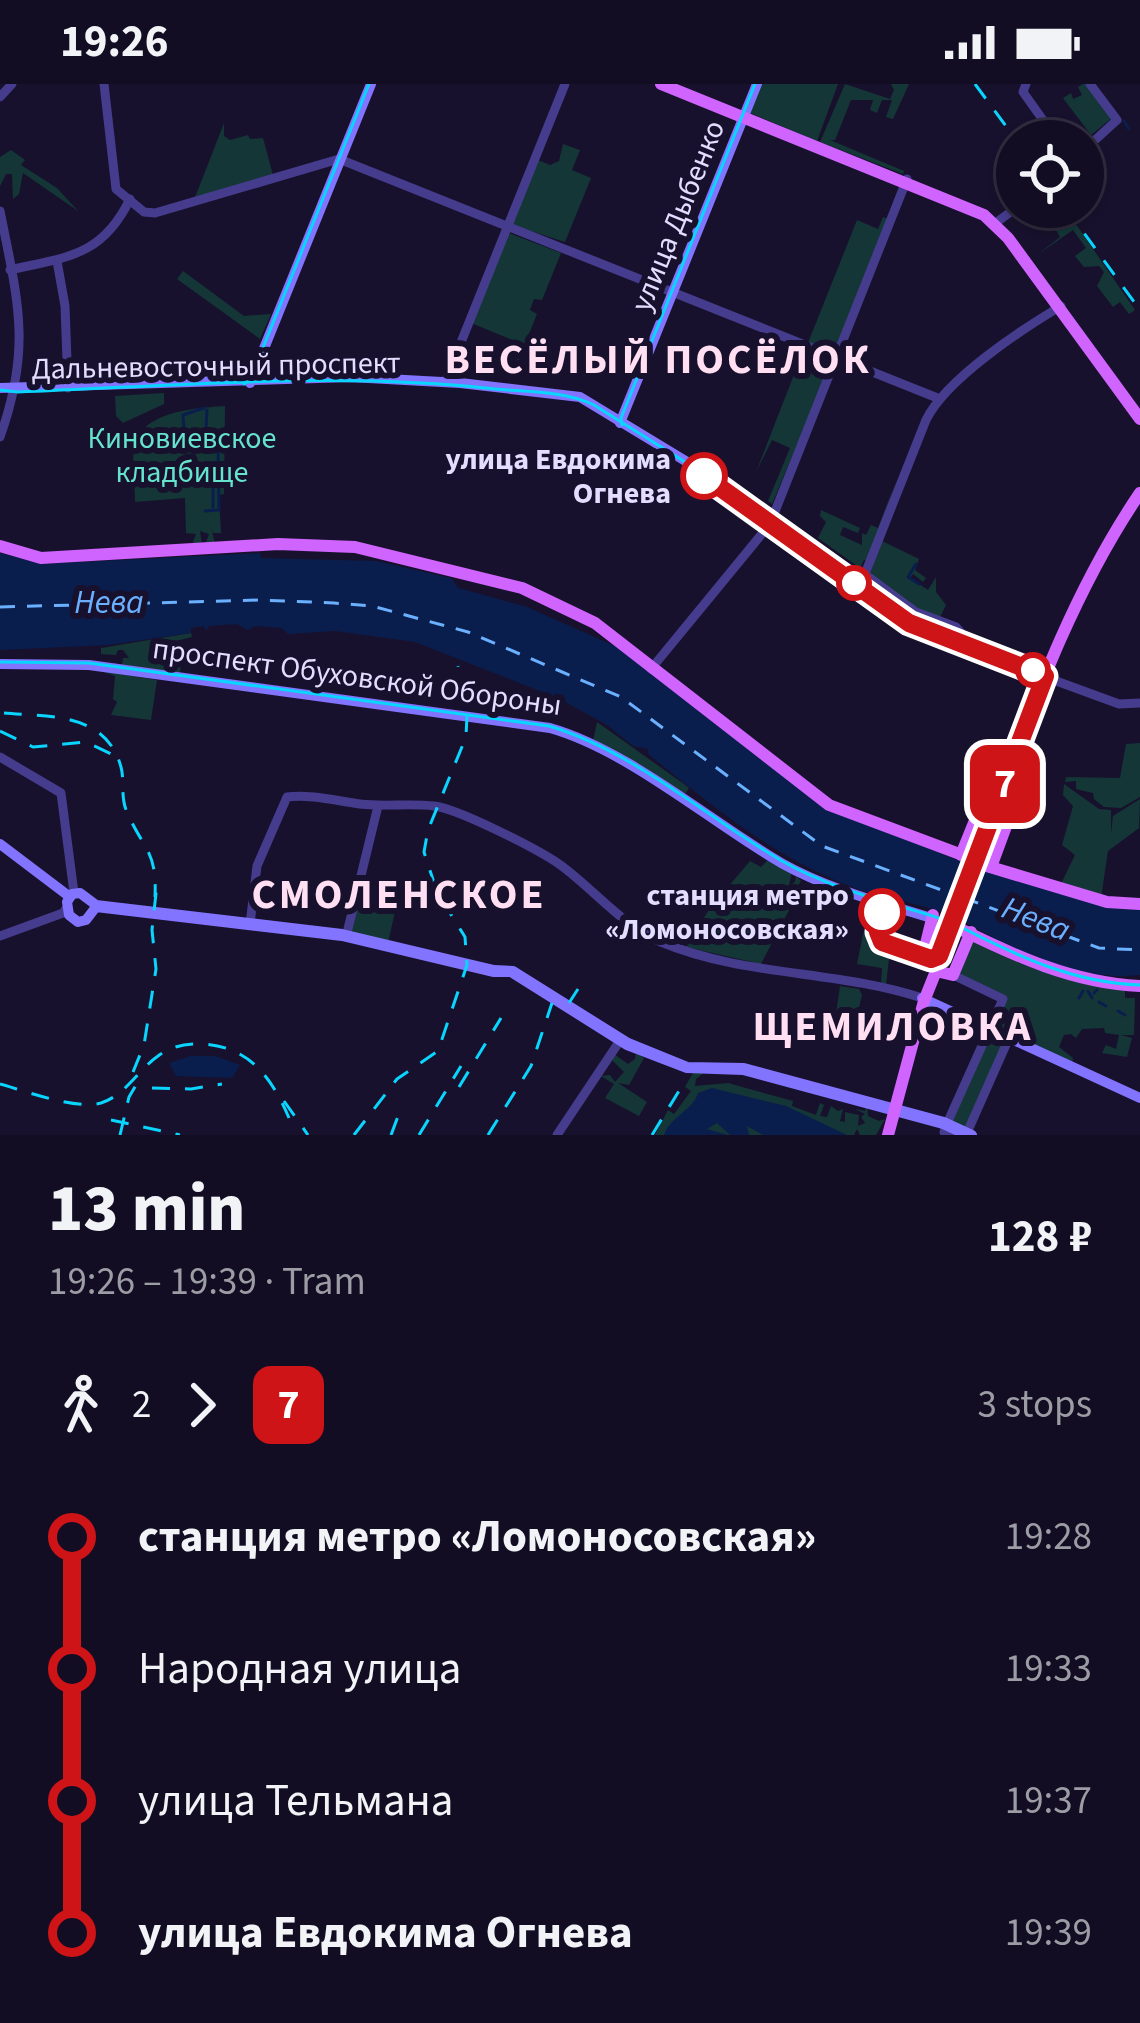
<!DOCTYPE html>
<html lang="en">
<head>
<meta charset="utf-8">
<style>
  :root { --surface:#120d22; --page:#1b162a; --text:#f1f3f6; --muted:#9c9ca5; --line:#312d40 }
  body { margin:0; font-family:"Source Sans 3",sans-serif; background:var(--page); color:var(--text); height:100vh; display:flex; flex-direction:column; font-size:45px; white-space:nowrap }
  * { box-sizing:border-box; margin:0 }
  p { font-size:39px; color:var(--muted) }
  .icon { flex:none; width:66px; height:66px; fill:none; stroke:currentColor; stroke-width:2; stroke-linecap:round; stroke-linejoin:round }
  .map { position:relative; height:1051px; overflow:hidden }
  .details { display:flex; flex-direction:column; background:var(--surface); flex:1 }
  .details>* { flex:none }
  .badge { padding:0 24px; border-radius:18px; font-size:42px; line-height:78px }
  .tools { position:absolute; left:996px; top:36px; display:grid; gap:24px }
  .tools a { display:grid; place-items:center; width:108px; height:108px; border-radius:50%; background:var(--surface); box-shadow:0 3px 9px #0004,0 0 0 3px var(--line); font-size:60px }
  .map>.badge { position:absolute; translate:-50% -50%; box-shadow:0 0 0 6px #fff }
  .legs { display:flex; align-items:center; gap:18px; height:132px; padding:0 48px; font-size:39px }
  .legs p { margin-inline-start:auto }
  .overview { display:flex; align-items:center; justify-content:space-between; height:204px; padding:0 48px }
  h1 { font-size:66px; font-weight:800; line-height:90px }
  ul { padding:0 48px; list-style:none }
  li { display:flex; align-items:center; gap:42px; height:132px; font-size:45px }
  li i { display:grid; place-items:center; width:18px; height:100%; margin:0 15px; background:currentColor }
  li i::after { content:''; width:30px; height:30px; margin:-15px; border:9px solid; border-radius:50%; background:var(--surface) }
  li p { margin-inline-start:auto }
  li:first-child i { background:linear-gradient(#0000 50%,currentColor 0) }
  li:last-child i { background:linear-gradient(currentColor 50%,#0000 0) }
  .status { display:flex; justify-content:space-between; align-items:center; height:84px; padding:0 60px; background:var(--surface); direction:ltr }
  .status svg { height:33px; fill:currentColor }
  .map>svg:first-child { display:block }
</style>
</head>
<body>
<div class="status"><b>19:26</b><svg viewBox="0 0 49 12"><path d="M0 12V9h3v3zM5 12V6h3v6zM10 12V3h3v9zM15 12V0h3v12zM26 1h20v11H26zM47 4h2v5h-2z"/></svg></div>
<div class="map">
<svg width="1140" height="1051" viewBox="0 0 1140 1051">
  <rect width="100%" height="100%" fill="#18112d"/>
  <g fill="#143637">
    <path d="M758 0H838L817 57 750 29Z"/>
    <path d="M845 0 890 15 894 6 891 0H909L893 35 886 33 892 16H882L877 29 870 26 873 16H851L835 56H830L904 87 903 90 820 58Z"/>
    <path d="M1083 0H1089L1112 34 1091 51 1063 14 1071 9 1073 15 1082 11 1078 3Z"/>
    <path d="M224 39V52L230 56 248 51 250 55 263 54 273 91 194 116Z"/>
    <path d="M563 60 580 66 572 86 591 94 565 158 512 141 538 76 550 81 559 77Z"/>
    <path d="M11 66 25 76 21 81 57 104 78 127 23 89 19 110 13 115 12 90H6L0 102V73Z"/>
    <path d="M1061 125 1078 143 1135 226 1129 230 1120 218 1113 223 1097 202 1104 188 1099 182 1084 183 1075 172 1086 164 1073 146 1037 171 1060 153 1050 135Z"/>
    <path d="M883 133 889 135 836 267 808 259 857 136 878 145Z"/>
    <path d="M506 148 561 169 542 216 534 215 530 226 537 230 512 292 522 260 471 239Z"/>
    <path d="M183 187 244 232 271 230 260 255 177 195Z"/>
    <path d="M804 265 832 278 772 420 768 417 790 364 772 356 756 388Z"/>
    <path d="M164 309V320L123 339 116 332 115 312Z"/>
    <path d="M225 322 224 410 219 411 221 449H213L211 443 215 460 205 461 209 450 200 447 202 461H192L196 450 186 449 185 414 135 418C135 399 131 380 135 361 143 327 196 324 225 322Z"/>
    <path d="M897 394 868 477 864 476 860 484 818 454 826 438 820 432 821 426 860 444 858 449 843 443 840 451 862 461V449L866 451 871 441 878 444Z"/>
    <path d="M882 457 919 475 915 486 926 494 923 498 913 490 910 494 928 506 936 493V508L946 521 940 533 917 525 870 490Z"/>
    <path d="M191 549 192 553 176 557V564H182L180 589 122 581 123 574H129L123 566H118L116 571 101 570V564Z"/>
    <path d="M101 587 157 596 151 636 111 631 117 618 113 615 115 592Z"/>
    <path d="M597 638 684 700 689 704 685 710 593 657Z"/>
    <path d="M1140 659V713L1121 724 1104 723 1094 715 1093 709 1076 705V697L1065 698 1066 693 1120 694 1126 660Z"/>
    <path d="M1064 700 1099 725 1111 726V750L1113 732 1140 715 1139 744 1108 767 1101 814 1060 802 1075 771 1062 761 1073 722 1063 711Z"/>
    <path d="M770 774 773 780 792 787 789 802 795 798 796 792 801 797 796 805 791 804 798 809 761 880 686 863 710 824 750 777 761 783Z"/>
    <path d="M361 804 398 814 388 859 351 850Z"/>
    <path d="M873 831 878 836 877 857 890 866 886 901H881L882 884 857 880 863 850 874 835Z"/>
    <path d="M971 855 1128 906 1125 907V914H1135L1134 951H1121L1132 954 1127 973 1102 969 1106 961 1116 965 1119 951 1105 949 1104 944 1082 945 1076 954 1071 950 1064 951 1059 963 1073 974 1072 981 992 943 1005 921 958 891Z"/>
    <path d="M840 902 859 905 862 911 856 936 877 939 874 958 859 961 833 950Z"/>
    <path d="M990 950 1006 957 967 1044 950 1038Z"/>
    <path d="M636 969 644 974 629 1001 618 999 647 1018 639 1032 605 1014 614 1000 601 992 610 991 615 998 624 988 611 975 614 970 628 980 635 975Z"/>
    <path d="M694 987 705 988 696 995 695 1002 728 999 793 1017 792 1022 816 1031 820 1019 824 1021 820 1032 827 1033 831 1022 838 1027 843 1025 840 1037 845 1038V1028L859 1031 858 1042 865 1039 861 1033 865 1030 855 1025 865 1027 867 1021 868 1032 879 1037 885 1035 876 1051H860L857 1045 854 1051H655L668 1026 674 1030 691 1007 685 1003Z"/>
  </g>
  <g fill="#0a1e4d">
    <path d="M0 469 42 480 260 469 261 474 376 477 451 494 458 504 527 523 617 563 823 722 967 780 1140 823V891C1080 899 1009 864 960 835 938 823 883 815 855 804 775 775 713 722 648 670V665L633 662 607 641 558 614 415 558 335 547 288 550 282 544 255 542 248 546 237 540 209 542 206 547 204 542 191 544V549L108 561 0 566Z"/>
    <path d="M191 972H215L240 981 232 994 176 992 169 979Z"/>
    <path d="M712 1004 786 1022 847 1051H763L747 1042 749 1051H730L717 1039 707 1045 728 1051H664C670 1033 693 1026 698 1009Z"/>
  </g>
  <g fill="none" stroke-linecap="round" stroke-linejoin="round">
    <g stroke="#0a1e4d" stroke-width="3">
      <path d="M1124 37 1129 45"/>
      <path d="M206 346 207 326"/>
      <path d="M184 347 183 331 204 324"/>
      <path d="M205 362 223 363"/>
      <path d="M186 364 203 363 204 348H187"/>
      <path d="M213 401V423"/>
      <path d="M205 427 219 426 218 363"/>
      <path d="M916 480 908 493 919 500"/>
      <path d="M1088 907 1092 914"/>
      <path d="M1094 909 1097 906"/>
      <path d="M1079 914 1083 907"/>
      <path d="M1099 918 1106 922"/>
      <path d="M1118 927 1125 931"/>
    </g>
    <g stroke="#6bb0ff" stroke-width="3" stroke-dasharray="15 12" stroke-linecap="butt">
      <path d="M0 523 260 516 334 519 372 522 468 548 621 613 822 762 955 811"/>
      <path d="M964 814 1099 864 1140 866"/>
    </g>
    <path stroke="#36304c" stroke-width="12" stroke-dasharray="12 6" stroke-linecap="butt" d="M930 876 932 874"/>
    <g stroke="#453c8d" stroke-width="9">
      <path d="M104 0 116 105 144 128 155 129 339 75 940 315"/>
      <path d="M1026 0 1023 8 1058 57"/>
      <path d="M0 13 12 0"/>
      <path d="M1083 67 1117 36 1090 0"/>
      <path d="M0 127C18 217 32 263 0 353"/>
      <path d="M997 138 1017 123"/>
      <path d="M57 177 65 222 68 304"/>
      <path d="M10 186C66 173 102 173 130 115"/>
      <path d="M445 298 565 0"/>
      <path d="M866 491 916 528 956 543 970 559"/>
      <path d="M859 505 926 336C946 295 1021 246 1061 222"/>
      <path d="M651 585 770 440 907 95"/>
      <path d="M1048 594 1119 620 1140 619"/>
      <path d="M0 673 61 709 74 809"/>
      <path d="M250 840 257 782 287 713C310 710 337 717 360 720 385 723 410 719 434 722 459 725 537 765 559 780 594 805 621 841 661 858 745 893 837 886 922 914"/>
      <path d="M0 852 63 829 67 823"/>
      <path d="M346 853 378 722"/>
      <path d="M557 1051 621 955"/>
      <path d="M951 1051 944 1048 945 1044 1003 915 953 891"/>
      <path d="M966 1051 1009 954"/>
    </g>
    <g stroke="#8274ff" stroke-width="10">
      <path d="M250 299 371 0"/>
      <path d="M0 304 350 293 460 299 580 313 730 404 910 536 1049 590"/>
      <path d="M620 339 757 0"/>
      <path d="M0 580 89 581 550 644C628 666 712 739 783 780 830 806 880 818 931 834"/>
      <path d="M0 760 70 813"/>
      <path d="M922 914 1140 1014"/>
      <path d="M967 1051 943 1040 743 986 687 984 627 961 511 888H493L342 852 96 823 86 836 78 838 69 831 67 818 72 810 80 809 96 821 342 850 494 886 513 887 628 959 687 983 744 984 944 1038 972 1051"/>
    </g>
    <g stroke="#d064ff" stroke-width="12">
      <path d="M661 0 984 131 1008 154 1140 335"/>
      <path d="M0 462 41 474 278 460 355 463 522 504 595 539 829 721 973 775"/>
      <path d="M977 769C1024 646 1065 519 1140 409"/>
      <path d="M961 771 980 724 997 716"/>
      <path d="M980 780 1107 818 1140 820"/>
      <path d="M991 783 1008 737 1002 716"/>
      <path d="M956 843C1015 872 1073 899 1140 902"/>
      <path d="M923 872 933 831"/>
      <path d="M936 887 953 891 971 848"/>
      <path d="M888 1051 924 917 950 852"/>
    </g>
    <g stroke="#09d5ff" stroke-width="3">
      <path d="M244 300 250 296 369 0"/>
      <path d="M0 306 18 308C177 302 337 287 495 305 527 308 565 307 594 321L725 403 907 537 1045 591 939 873 930 876 880 858 877 848 882 825 889 820"/>
      <path d="M622 341 621 334 755 0"/>
      <path d="M0 578 89 579 549 642C634 667 706 733 782 777 835 807 891 818 948 837"/>
      <path d="M957 841C1015 871 1073 899 1140 901"/>
    </g>
    <g stroke="#09d5ff" stroke-width="3" stroke-dasharray="18 15" stroke-linecap="butt">
      <path d="M975 0 1017 57"/>
      <path d="M1065 123 1140 226"/>
      <path d="M4 629C49 633 106 628 121 683 125 698 120 713 127 728 144 767 157 766 155 813"/>
      <path d="M0 647 33 663 86 658 111 670"/>
      <path d="M569 919 578 905"/>
      <path d="M133 988 144 961 156 885 152 846 157 800"/>
      <path d="M0 1000C25 1007 76 1026 101 1019 126 1011 138 986 158 972 172 962 186 959 203 960 250 963 272 994 289 1034"/>
      <path d="M459 1003 501 934"/>
      <path d="M152 1004 191 1005 222 1000"/>
      <path d="M284 1017 308 1051"/>
      <path d="M111 1036 180 1051"/>
      <path d="M120 1051 129 1013 139 996"/>
      <path d="M354 1051 397 995 438 967 467 881 465 853 437 808 424 768 428 746 466 653 467 632 458 582"/>
      <path d="M391 1051 400 1027"/>
      <path d="M419 1051 461 982"/>
      <path d="M488 1051 531 982 552 919"/>
      <path d="M652 1051 682 1002"/>
    </g>
    <path stroke="#d064ff" stroke-width="12" d="M945 850 977 769"/>
  </g>
  <g fill="none" stroke-linecap="round" stroke-linejoin="round">
    <g stroke="#fff" stroke-width="27">
      <path id="line-1" d="M704 392 909 539 1045 592 939 872 931 875 882 858 878 848 882 828"/>
    </g>
    <use href="#line-1" stroke="#ce1417" stroke-width="18"/>
  </g>
  <g fill="#fff" stroke="#ce1417" stroke-width="6">
    <circle cx="704" cy="392" r="21"/>
    <circle cx="854" cy="499" r="15"/>
    <circle cx="1033" cy="586" r="15"/>
    <circle cx="882" cy="828" r="21"/>
  </g>
  <g text-anchor="middle" dominant-baseline="central" stroke-width="12" stroke-linejoin="round" paint-order="stroke">
    <g font-size="30" fill="#e3ddff" stroke="#18112d">
      <text transform="translate(678 132) rotate(-68)">улица Дыбенко</text>
      <text transform="translate(216 282) rotate(-1)">Дальневосточный проспект</text>
      <text transform="translate(357 593) rotate(8)">проспект Обуховской Обороны</text>
    </g>
    <g font-size="30" fill="#65e3cd" stroke="#18112d">
      <text x="182" y="354">Киновиевское<tspan x="182" dy="34">кладбище</tspan></text>
    </g>
    <g font-size="30" font-weight="bold" fill="#e3ddff" stroke="#18112d" text-anchor="end">
      <text x="671" y="375">улица Евдокима<tspan x="671" dy="34">Огнева</tspan></text>
      <text x="849" y="811">станция метро<tspan x="849" dy="34">«Ломоносовская»</tspan></text>
    </g>
    <g font-size="33" font-style="italic" fill="#6bb0ff" stroke="#18112d">
      <text x="109" y="518">Нева</text>
      <text transform="translate(1036 835) rotate(21)">Нева</text>
    </g>
    <g font-size="42" font-weight="bold" letter-spacing="3" fill="#ffdff1" stroke="#18112d">
      <text x="658" y="276">ВЕСЁЛЫЙ ПОСЁЛОК</text>
      <text x="399" y="811">СМОЛЕНСКОЕ</text>
      <text x="893" y="943">ЩЕМИЛОВКА</text>
    </g>
  </g>
</svg>
<div class="tools">
<a><svg class="icon" aria-label="locate" viewBox="0 0 24 24"><circle cx="12" cy="12" r="6"/><path d="M12 2v4M12 18v4M2 12h4M18 12h4"/></svg></a>
</div>
<b class="badge" style="left:1005px;top:700px;background:#ce1417;color:#fff">7</b>
</div>
<section class="details">
<div class="overview"><div><h1>13 min</h1><p>19:26 – 19:39 · Tram</p></div><b>128 ₽</b></div>
<div class="legs"><svg class="icon" aria-label="walk" viewBox="0 0 24 24"><circle cx="13" cy="4" r="2"/><path d="M13 8l-2 6 4 7M11 14l-3 7M7 12l3-4h3l4 4"/></svg>2<svg class="icon" aria-label="forward" viewBox="0 0 24 24"><path d="M9 5l7 7-7 7"/></svg><b class="badge" style="background:#ce1417;color:#fff">7</b><p>3 stops</p></div>
<ul>
<li><i style="color:#ce1417"></i><b>станция метро «Ломоносовская»</b><p>19:28</p></li>
<li><i style="color:#ce1417"></i><span>Народная улица</span><p>19:33</p></li>
<li><i style="color:#ce1417"></i><span>улица Тельмана</span><p>19:37</p></li>
<li><i style="color:#ce1417"></i><b>улица Евдокима Огнева</b><p>19:39</p></li>
</ul>
</section>
</body>
</html>
